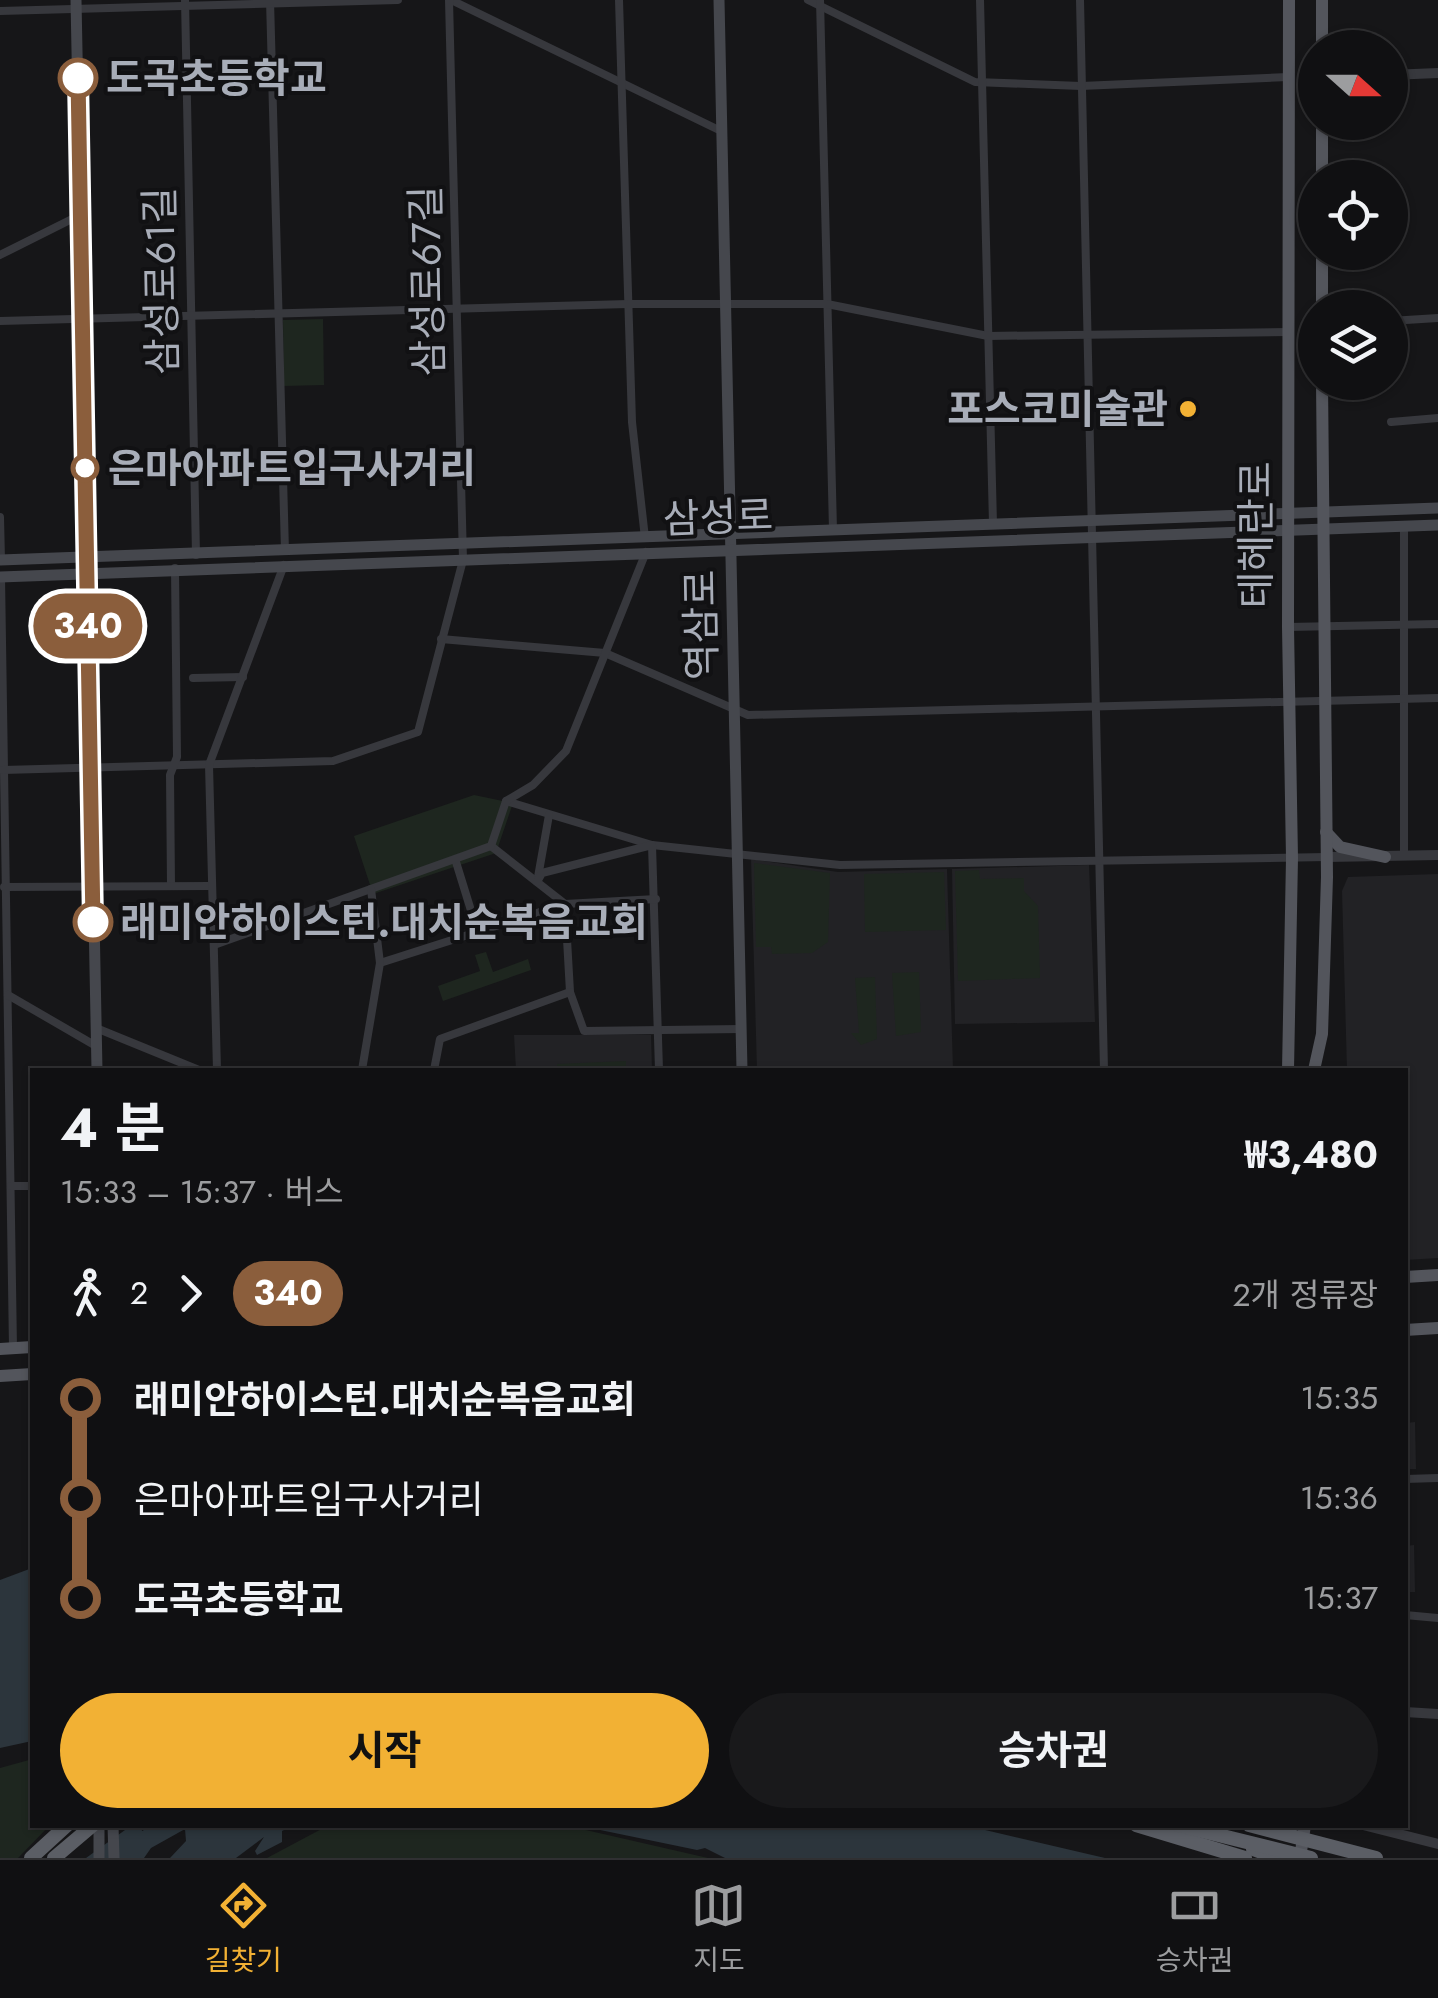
<!DOCTYPE html>
<html lang="ko">
<head>
<meta charset="utf-8">
<style>
  :root { --surface:#101012; --page:#19191b; --text:#f1f3f6; --muted:#9c9d9f; --line:#303032; --accent:#f2b134 }
  body { margin:0; font-family:Jost,"Noto Sans KR",sans-serif; background:var(--page); color:var(--text); height:100vh; display:flex; flex-direction:column; font-size:38px; white-space:nowrap }
  * { box-sizing:border-box; margin:0 }
  p { font-size:32px; color:var(--muted) }
  .icon { flex:none; width:55px; height:55px; fill:none; stroke:currentColor; stroke-width:2; stroke-linecap:round; stroke-linejoin:round }
  .map { position:relative; flex:1; overflow:hidden }
  .side { position:absolute; left:30px; top:1068px; width:1378px; height:760px; display:flex; flex-direction:column; background:var(--surface); border-radius:0px; box-shadow:0 2px 8px #0004,0 0 0 2px var(--line) }
  .side>* { flex:none }
  .badge { padding:0 20px; border-radius:32px; font-size:35px; line-height:65px }
  .needle { width:65px; rotate:111deg }
  .buttons { position:absolute; left:1298px; top:30px; display:grid; gap:20px }
  .buttons a { display:grid; place-items:center; width:110px; height:110px; border-radius:50%; background:var(--surface); box-shadow:0 2px 8px #0004,0 0 0 2px var(--line); font-size:50px }
  .map>.badge { position:absolute; translate:-50% -50%; box-shadow:0 0 0 5px #fff }
  .legs { display:flex; align-items:center; gap:15px; height:110px; padding:0 30px; font-size:32px }
  .legs p { margin-inline-start:auto }
  .overview { display:flex; align-items:center; justify-content:space-between; height:170px; padding:0 30px }
  h1 { font-size:55px; font-weight:700; line-height:75px }
  .primary-button { display:flex; gap:20px; margin-top:auto; padding:20px 30px }
  .primary-button a { flex:1; height:115px; border-radius:60px; background:var(--accent); color:#111; font-size:40px; font-weight:700; line-height:115px; text-align:center }
  .primary-button a+a { background:var(--page); color:var(--text) }
  ul { padding:0 30px; list-style:none }
  li { display:flex; align-items:center; gap:35px; height:100px; font-size:38px }
  li i { display:grid; place-items:center; width:15px; height:100%; margin:0 12px; background:currentColor }
  li i::after { content:''; width:25px; height:25px; margin:-12px; border:8px solid; border-radius:50%; background:var(--surface) }
  li p { margin-inline-start:auto }
  li:first-child i { background:linear-gradient(#0000 50%,currentColor 0) }
  li:last-child i { background:linear-gradient(currentColor 50%,#0000 0) }
  .tab-bar { display:flex; justify-content:space-around; align-items:center; height:140px; border-top:2px solid var(--line); background:var(--surface); font-size:28px; color:var(--muted) }
  .tab-bar a { display:grid; justify-items:center; gap:5px }
  .tab-bar .active { color:var(--accent) }
  .map>svg:first-child { display:block }
</style>
</head>
<body>
<div class="map">
<svg width="1438" height="1858" viewBox="0 0 1438 1858">
  <rect width="100%" height="100%" fill="#161618"/>
  <g fill="#222225">
    <path d="M751 859 838 872 947 869 953 1070H757Z"/>
    <path d="M1089 865 1095 1022 955 1024 952 869Z"/>
    <path d="M1438 874V1258L1405 1260V1070H1347L1342 891 1348 877Z"/>
    <path d="M514 1035H651L652 1070H516Z"/>
    <path d="M1415 1422 1416 1469H1405V1423Z"/>
    <path d="M1414 1545 1415 1592H1405V1546Z"/>
  </g>
  <g fill="#1e261f">
    <path d="M323 319 324 385 284 386 283 320Z"/>
    <path d="M474 795 513 803 496 853 373 894 354 836Z"/>
    <path d="M754 863 830 873 828 942 812 953 772 954 771 947H756Z"/>
    <path d="M979 870 980 879 1024 878V891L1038 906 1040 978 958 981 955 871Z"/>
    <path d="M944 872 946 930 865 932 864 874Z"/>
    <path d="M486 952 493 972 528 959 531 970 443 1001 438 986 480 971 475 955Z"/>
    <path d="M919 972 921 1032 896 1036 892 973Z"/>
    <path d="M875 977 877 1039 861 1045 851 1033H859L855 978Z"/>
    <path d="M626 1061V1070H557V1064Z"/>
    <path d="M29 1760 32 1825H50L18 1858H0V1768Z"/>
    <path d="M329 1825H564L708 1858H267Z"/>
  </g>
  <g fill="#2c353c">
    <path d="M32 1568V1741L0 1748V1580Z"/>
    <path d="M132 1825H141L142 1831 154 1825H294L282 1831V1842L257 1855 255 1851 264 1837 236 1858H170L186 1841 185 1829 151 1848 144 1858H86Z"/>
    <path d="M576 1825H964L1105 1858H725L705 1848 697 1850Z"/>
  </g>
  <g fill="none" stroke-linecap="round" stroke-linejoin="round">
    <g stroke="#37383d" stroke-width="8">
      <path d="M185 0 196 555"/>
      <path d="M270 0 285 551"/>
      <path d="M451 0 721 131"/>
      <path d="M619 0 632 422 645 538"/>
      <path d="M808 0 975 82 1081 86 1288 77"/>
      <path d="M820 0 833 530"/>
      <path d="M980 0 993 524"/>
      <path d="M1080 0 1104 1070"/>
      <path d="M0 11 398 0"/>
      <path d="M0 255 80 215"/>
      <path d="M0 321 628 304H827L988 336 1289 332"/>
      <path d="M1390 321 1438 318"/>
      <path d="M1391 422 1438 418"/>
      <path d="M0 517 1 560"/>
      <path d="M1404 528V856"/>
      <path d="M1 577 13 1348"/>
      <path d="M1288 627 1438 624"/>
      <path d="M441 639 605 653 748 715 1438 698"/>
      <path d="M193 678 243 677"/>
      <path d="M3 770 333 761 418 732 463 560 449 0"/>
      <path d="M506 801 652 845 840 865 1327 857"/>
      <path d="M491 846 565 904 570 992 584 1031 741 1029"/>
      <path d="M456 862 478 933"/>
      <path d="M538 877 549 815"/>
      <path d="M537 882 542 873 652 845 659 1070"/>
      <path d="M171 886 170 775 177 757 175 568"/>
      <path d="M4 887 210 886"/>
      <path d="M214 945 491 846 506 801 533 785 566 751 646 552"/>
      <path d="M380 963 565 904 656 899"/>
      <path d="M8 995 96 1046"/>
      <path d="M96 1028 199 1070"/>
      <path d="M217 1070 209 765 284 565"/>
      <path d="M362 1070 380 963 371 889"/>
      <path d="M434 1070 440 1039 570 992"/>
      <path d="M11 1186H32"/>
      <path d="M1405 1479 1438 1478"/>
      <path d="M1405 1615 1438 1618"/>
    </g>
    <g stroke="#37383d" stroke-width="10">
      <path d="M1390 75 1438 73"/>
      <path d="M1327 857 1438 855"/>
      <path d="M1405 1712 1438 1714"/>
      <path d="M1363 1825 1438 1844"/>
    </g>
    <g stroke="#45474d" stroke-width="11">
      <path d="M76 0 97 1070"/>
      <path d="M719 0 742 1070"/>
      <path d="M0 560 1438 508"/>
      <path d="M0 577 1438 525"/>
      <path d="M99 1825V1858"/>
      <path d="M113 1825 114 1858"/>
    </g>
    <g stroke="#53555c" stroke-width="12">
      <path d="M1322 48V0"/>
      <path d="M1322 122V178"/>
      <path d="M1322 252V308"/>
      <path d="M1326 832 1340 847 1385 857"/>
      <path d="M1288 1070 1292 858 1288 627 1289 0"/>
      <path d="M1314 1070 1322 1034 1327 877 1322 382"/>
      <path d="M1405 1277 1438 1275"/>
      <path d="M1405 1330 1438 1328"/>
      <path d="M0 1349 32 1347"/>
      <path d="M0 1376 32 1374"/>
      <path d="M1300 1858 1305 1825"/>
    </g>
    <g stroke="#5b5e65" stroke-width="14">
      <path d="M1136 1825 1245 1858"/>
      <path d="M1253 1849 1278 1858"/>
      <path d="M31 1858 67 1825"/>
      <path d="M54 1858 93 1825"/>
    </g>
    <g stroke="#5b5e65" stroke-width="14">
      <path d="M1178 1825 1311 1858"/>
      <path d="M1249 1825 1376 1858"/>
    </g>
  </g>
  <g fill="none" stroke-linecap="round" stroke-linejoin="round">
    <g stroke="#fff" stroke-width="22">
      <path id="line-1" d="M78 78 93 922"/>
    </g>
    <use href="#line-1" stroke="#8b5e3c" stroke-width="15"/>
  </g>
  <g fill="#fff" stroke="#8b5e3c" stroke-width="5">
    <circle cx="78" cy="78" r="18"/>
    <circle cx="85" cy="468" r="12"/>
    <circle cx="93" cy="922" r="18"/>
  </g>
  <circle fill="#f2b134" stroke="#111113" stroke-width="4" cx="1188" cy="409" r="10"/>
  <g text-anchor="middle" dominant-baseline="central" stroke-width="8" stroke-linejoin="round" paint-order="stroke">
    <g font-size="40" font-weight="bold" fill="#a8adb8" stroke="#111113" text-anchor="start">
      <text x="106" y="78">도곡초등학교</text>
      <text x="108" y="468">은마아파트입구사거리</text>
      <text x="120" y="922">래미안하이스턴.대치순복음교회</text>
    </g>
    <g font-size="40" fill="#a8adb8" stroke="#111113">
      <text transform="translate(161 281) rotate(-91)">삼성로61길</text>
      <text transform="translate(427 281) rotate(-91)">삼성로67길</text>
      <text transform="translate(718 517) rotate(-2)">삼성로</text>
      <text transform="translate(1256 535) rotate(-90)">테헤란로</text>
      <text transform="translate(701 625) rotate(-91)">역삼로</text>
    </g>
    <g font-size="40" font-weight="bold" fill="#a8adb8" stroke="#111113" text-anchor="end">
      <text x="1168" y="409">포스코미술관</text>
    </g>
  </g>
</svg>
<div class="buttons">
<a><svg class="needle" viewBox="-14 -14 28 28"><path d="M0-13l5 13h-10z" fill="#e53935"/><path d="M0 13l5-13h-10z" fill="#9c9d9f"/></svg></a>
<a><svg class="icon" aria-label="locate" viewBox="0 0 24 24"><circle cx="12" cy="12" r="6"/><path d="M12 2v4M12 18v4M2 12h4M18 12h4"/></svg></a>
<a><svg class="icon" aria-label="layers" viewBox="0 0 24 24"><path d="M12 4l9 5-9 5-9-5zM3 14l9 5 9-5"/></svg></a>
</div>
<b class="badge" style="left:88px;top:626px;background:#8b5e3c;color:#fff">340</b>
<section class="side">
<div class="overview"><div><h1>4 분</h1><p>15:33 – 15:37 · 버스</p></div><b>₩3,480</b></div>
<div class="legs"><svg class="icon" aria-label="walk" viewBox="0 0 24 24"><circle cx="13" cy="4" r="2"/><path d="M13 8l-2 6 4 7M11 14l-3 7M7 12l3-4h3l4 4"/></svg>2<svg class="icon" aria-label="forward" viewBox="0 0 24 24"><path d="M9 5l7 7-7 7"/></svg><b class="badge" style="background:#8b5e3c;color:#fff">340</b><p>2개 정류장</p></div>
<ul>
<li><i style="color:#8b5e3c"></i><b>래미안하이스턴.대치순복음교회</b><p>15:35</p></li>
<li><i style="color:#8b5e3c"></i><span>은마아파트입구사거리</span><p>15:36</p></li>
<li><i style="color:#8b5e3c"></i><b>도곡초등학교</b><p>15:37</p></li>
</ul>
<div class="primary-button"><a>시작</a><a>승차권</a></div>
</section>
</div>
<nav class="tab-bar">
<a class="active"><svg class="icon" aria-label="directions" viewBox="0 0 24 24"><path d="M12 3l9 9-9 9-9-9zM9 14v-3h6M13 9l2 2-2 2"/></svg>길찾기</a>
<a><svg class="icon" aria-label="map" viewBox="0 0 24 24"><path d="M3 6l6-2 6 2 6-2v14l-6 2-6-2-6 2zM9 4v14M15 6v14"/></svg>지도</a>
<a><svg class="icon" aria-label="tickets" viewBox="0 0 24 24"><path d="M3 7h18v10H3zM15 7v10"/></svg>승차권</a>
</nav>
</body>
</html>
